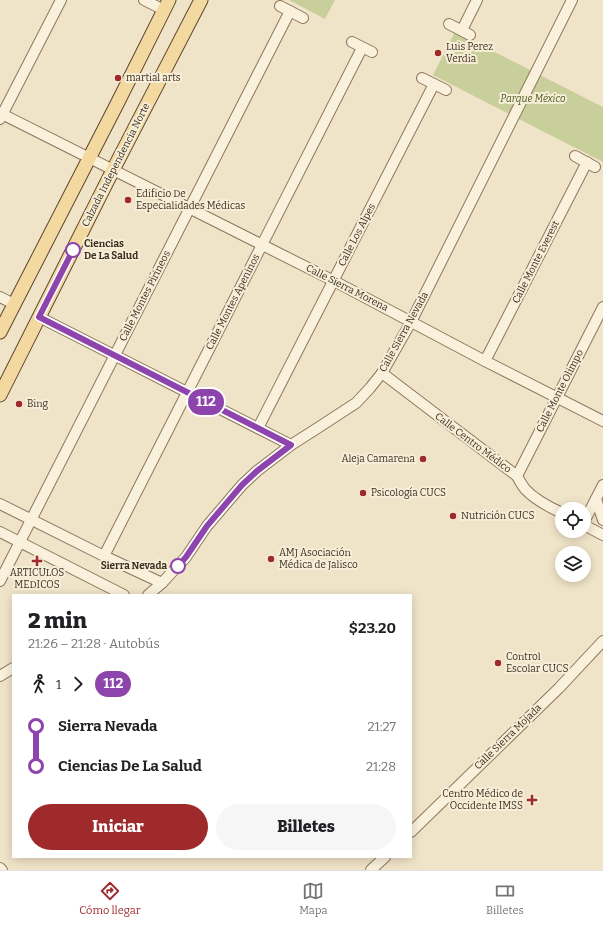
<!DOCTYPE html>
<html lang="es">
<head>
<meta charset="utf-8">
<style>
  :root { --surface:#fff; --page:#f6f6f6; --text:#202124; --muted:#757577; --line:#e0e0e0; --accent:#9e2a2b }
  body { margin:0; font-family:Bitter,serif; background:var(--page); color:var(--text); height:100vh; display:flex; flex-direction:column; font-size:15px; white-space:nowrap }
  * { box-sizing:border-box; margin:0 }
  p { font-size:13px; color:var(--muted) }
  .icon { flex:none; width:22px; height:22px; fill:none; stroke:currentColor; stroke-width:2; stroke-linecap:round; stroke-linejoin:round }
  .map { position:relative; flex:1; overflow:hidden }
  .sheet { position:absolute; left:12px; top:594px; width:400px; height:264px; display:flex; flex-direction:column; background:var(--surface); border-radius:0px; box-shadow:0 2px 10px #0003 }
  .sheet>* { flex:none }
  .badge { padding:0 8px; border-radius:13px; font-size:14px; line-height:26px }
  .fabs { position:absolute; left:555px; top:502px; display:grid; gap:8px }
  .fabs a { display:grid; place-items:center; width:36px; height:36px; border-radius:50%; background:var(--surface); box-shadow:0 2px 10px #0003; font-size:20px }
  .map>.badge { position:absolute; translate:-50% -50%; box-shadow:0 0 0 2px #fff }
  .legs { display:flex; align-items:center; gap:6px; height:44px; padding:0 16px; font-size:13px }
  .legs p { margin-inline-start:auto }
  .summary { display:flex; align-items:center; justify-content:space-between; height:68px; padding:0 16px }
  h1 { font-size:22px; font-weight:800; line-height:30px }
  .button { display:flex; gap:8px; margin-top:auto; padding:8px 16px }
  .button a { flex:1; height:46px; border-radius:24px; background:var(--accent); color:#fff; font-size:16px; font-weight:800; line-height:46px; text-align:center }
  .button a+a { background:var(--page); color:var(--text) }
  ul { padding:0 16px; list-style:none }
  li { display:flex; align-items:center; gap:14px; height:40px; font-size:15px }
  li i { display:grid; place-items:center; width:6px; height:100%; margin:0 5px; background:currentColor }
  li i::after { content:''; width:10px; height:10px; margin:-5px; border:3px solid; border-radius:50%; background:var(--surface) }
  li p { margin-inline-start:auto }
  li:first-child i { background:linear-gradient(#0000 50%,currentColor 0) }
  li:last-child i { background:linear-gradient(currentColor 50%,#0000 0) }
  .tabs { display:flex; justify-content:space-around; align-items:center; height:56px; border-top:1px solid var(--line); background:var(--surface); font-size:11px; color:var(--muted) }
  .tabs a { display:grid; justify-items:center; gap:2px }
  .tabs .on { color:var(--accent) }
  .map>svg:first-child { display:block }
</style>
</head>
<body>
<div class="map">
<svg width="603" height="870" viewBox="0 0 603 870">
  <rect width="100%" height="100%" fill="#f0e4c8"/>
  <g fill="#c9cf9b">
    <path d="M289 0H335L325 19Z"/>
    <path d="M455 32 603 107V162L433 75Z"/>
  </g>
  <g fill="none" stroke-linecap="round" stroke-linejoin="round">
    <g stroke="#8d765c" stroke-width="12">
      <g id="minor">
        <path d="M144 0 164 10"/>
        <path d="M280 6 303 18"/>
        <path d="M449 24 470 35"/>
        <path d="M462 30 477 0"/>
        <path d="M352 42 372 52"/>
        <path d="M422 78 446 90"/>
        <path d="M0 113 334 281 485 361 603 421"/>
        <path d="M0 119 61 0"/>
        <path d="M575 156 595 167"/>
        <path d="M0 297 14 304"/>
        <path d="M39 317 291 445"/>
        <path d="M485 361 587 162"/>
        <path d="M382 373 517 476C519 480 522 485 525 489 535 500 549 507 562 513"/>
        <path d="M258 428 434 84"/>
        <path d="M517 476 603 307"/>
        <path d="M596 499 603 520"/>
        <path d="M0 504 104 556 162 583"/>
        <path d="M584 522 603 485"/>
        <path d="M584 525 603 535"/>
        <path d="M0 532 124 595"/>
        <path d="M104 556 362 48"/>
        <path d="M0 581 290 11"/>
        <path d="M148 595 162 583 186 557 207 526 242 485 257 471 291 445 313 431 356 403 370 388 382 373 411 322 572 0"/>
        <path d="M0 676 13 668"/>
        <path d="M411 832 559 688 603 641"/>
        <path d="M0 868 2 870"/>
        <path d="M371 870 385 857"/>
      </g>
    </g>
    <g stroke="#5b4430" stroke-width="15">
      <g id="major">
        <path d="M0 332 117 104 169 0"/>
        <path d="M0 395 113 170 201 0"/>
      </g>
    </g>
    <use href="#minor" stroke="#faf1dc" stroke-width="10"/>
    <use href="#major" stroke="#f3d9a0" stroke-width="13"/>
  </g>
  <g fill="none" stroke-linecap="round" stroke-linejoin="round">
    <g stroke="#fff" stroke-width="9">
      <path id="line-1" d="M73 250 39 317 291 445 257 471 242 485 207 526 186 557 178 566"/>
    </g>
    <use href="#line-1" stroke="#8e44ad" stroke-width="6"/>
  </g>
  <g fill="#9e2a2b" stroke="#f7eed8" stroke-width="1.5">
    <circle cx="438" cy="53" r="4"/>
    <circle cx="118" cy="78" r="4"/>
    <circle cx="128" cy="200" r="4"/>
    <circle cx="19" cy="404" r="4"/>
    <circle cx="423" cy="459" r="4"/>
    <circle cx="363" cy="493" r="4"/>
    <circle cx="453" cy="516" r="4"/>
    <circle cx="271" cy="559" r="4"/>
    <path d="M35 555h4v4h4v4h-4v4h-4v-4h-4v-4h4z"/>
    <circle cx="498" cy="663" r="4"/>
    <path d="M530 794h4v4h4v4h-4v4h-4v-4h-4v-4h4z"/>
  </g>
  <g fill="#fff" stroke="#8e44ad" stroke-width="2">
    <circle cx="73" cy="250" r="7"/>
    <circle cx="178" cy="566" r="7"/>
  </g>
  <g text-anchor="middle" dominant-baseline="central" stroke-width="4" stroke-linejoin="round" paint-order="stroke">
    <g font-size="10" fill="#3d2e20" stroke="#f7eed8" text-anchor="start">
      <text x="446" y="47">Luis Perez<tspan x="446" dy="12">Verdia</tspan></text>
      <text x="126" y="78">martial arts</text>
      <text x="136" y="194">Edificio De<tspan x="136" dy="12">Especialidades Médicas</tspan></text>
      <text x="27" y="404">Bing</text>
      <text x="415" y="459" text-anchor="end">Aleja Camarena</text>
      <text x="371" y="493">Psicología CUCS</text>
      <text x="461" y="516">Nutrición CUCS</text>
      <text x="279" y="553">AMJ Asociación<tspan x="279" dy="12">Médica de Jalisco</tspan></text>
      <text x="37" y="573" text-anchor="middle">ARTICULOS<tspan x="37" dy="12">MEDICOS</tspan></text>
      <text x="506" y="657">Control<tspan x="506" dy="12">Escolar CUCS</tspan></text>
      <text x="523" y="794" text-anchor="end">Centro Médico de<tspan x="523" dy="12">Occidente IMSS</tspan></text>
    </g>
    <g font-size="10" font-style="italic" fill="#4d5a26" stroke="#f7eed8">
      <text x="533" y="99">Parque México</text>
    </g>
    <g font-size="10" fill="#3d2e20" stroke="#f7eed8">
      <text transform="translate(116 165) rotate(-63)">Calzada Independencia Norte</text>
      <text transform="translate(357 235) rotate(-63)">Calle Los Alpes</text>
      <text transform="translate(536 262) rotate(-63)">Calle Monte Everest</text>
      <text transform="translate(347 288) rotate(27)">Calle Sierra Morena</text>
      <text transform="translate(145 296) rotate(-63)">Calle Montes Pirineos</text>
      <text transform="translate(233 302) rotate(-63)">Calle Montes Apeninos</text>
      <text transform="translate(404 332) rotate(-61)">Calle Sierra Nevada</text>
      <text transform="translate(560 391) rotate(-63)">Calle Monte Olimpo</text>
      <text transform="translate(473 443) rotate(37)">Calle Centro Médico</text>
      <text transform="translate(508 737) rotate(-44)">Calle Sierra Mojada</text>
    </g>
    <g font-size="10" font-weight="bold" fill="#3d2e20" stroke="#f7eed8" text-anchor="start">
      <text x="84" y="244">Ciencias<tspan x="84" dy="12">De La Salud</tspan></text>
      <text x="167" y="566" text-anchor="end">Sierra Nevada</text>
    </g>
  </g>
</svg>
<div class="fabs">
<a><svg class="icon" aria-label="locate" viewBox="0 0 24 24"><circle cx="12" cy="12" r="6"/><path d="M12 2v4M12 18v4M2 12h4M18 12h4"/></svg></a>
<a><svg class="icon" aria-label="layers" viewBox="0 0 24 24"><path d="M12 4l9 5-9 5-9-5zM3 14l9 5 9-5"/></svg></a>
</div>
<b class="badge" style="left:206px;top:402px;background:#8e44ad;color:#fff">112</b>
<section class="sheet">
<div class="summary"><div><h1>2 min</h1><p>21:26 – 21:28 · Autobús</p></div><b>$23.20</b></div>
<div class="legs"><svg class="icon" aria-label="walk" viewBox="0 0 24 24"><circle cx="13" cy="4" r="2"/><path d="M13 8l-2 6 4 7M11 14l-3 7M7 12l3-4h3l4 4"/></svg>1<svg class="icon" aria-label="forward" viewBox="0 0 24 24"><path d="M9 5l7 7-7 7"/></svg><b class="badge" style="background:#8e44ad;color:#fff">112</b></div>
<ul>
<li><i style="color:#8e44ad"></i><b>Sierra Nevada</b><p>21:27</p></li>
<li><i style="color:#8e44ad"></i><b>Ciencias De La Salud</b><p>21:28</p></li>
</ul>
<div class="button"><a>Iniciar</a><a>Billetes</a></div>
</section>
</div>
<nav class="tabs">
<a class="on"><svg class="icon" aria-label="directions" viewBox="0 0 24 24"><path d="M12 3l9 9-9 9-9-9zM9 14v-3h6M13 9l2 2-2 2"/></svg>Cómo llegar</a>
<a><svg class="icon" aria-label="map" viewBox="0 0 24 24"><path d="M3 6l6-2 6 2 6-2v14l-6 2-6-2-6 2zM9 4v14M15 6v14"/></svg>Mapa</a>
<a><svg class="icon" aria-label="tickets" viewBox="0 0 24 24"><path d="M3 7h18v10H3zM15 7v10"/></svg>Billetes</a>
</nav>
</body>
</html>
